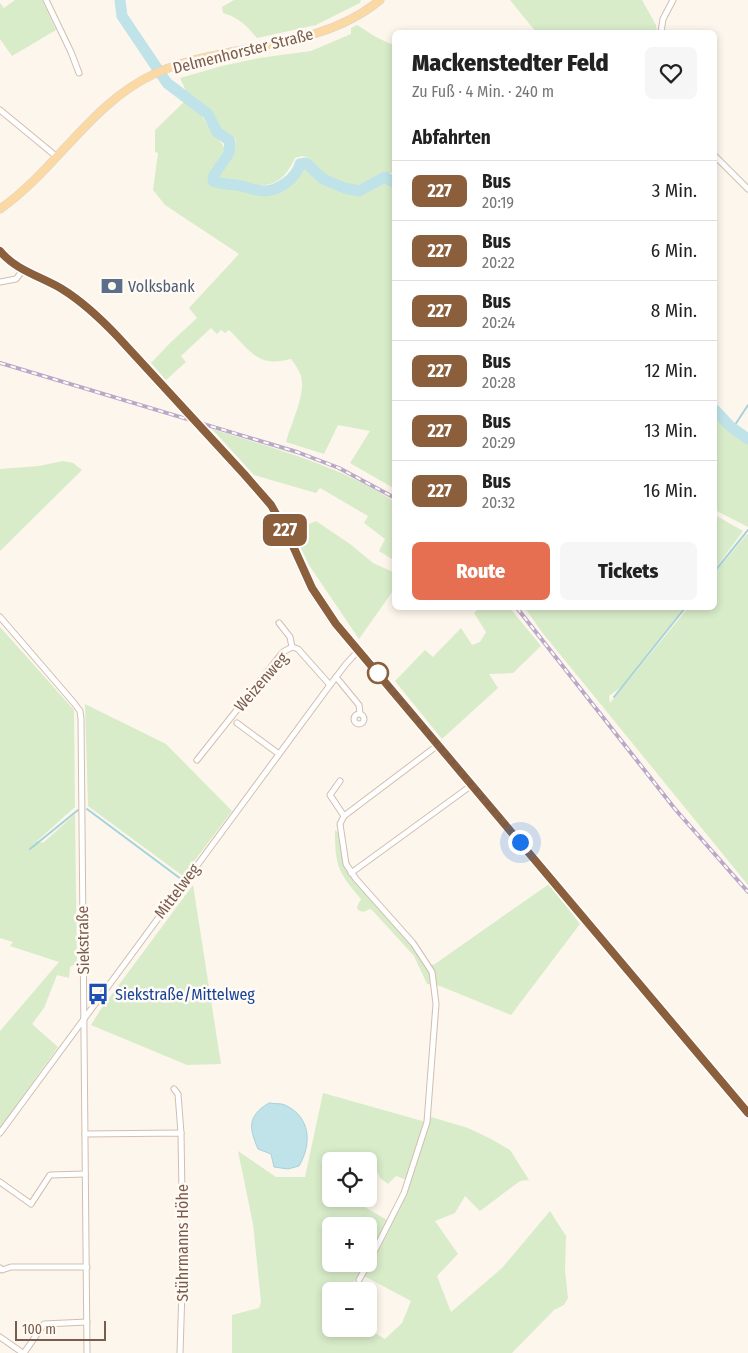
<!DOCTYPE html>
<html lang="de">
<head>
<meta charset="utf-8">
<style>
  :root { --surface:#fff; --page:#f6f6f6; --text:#222; --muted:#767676; --line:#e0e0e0; --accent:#e76f51 }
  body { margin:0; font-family:"Fira Sans Condensed",sans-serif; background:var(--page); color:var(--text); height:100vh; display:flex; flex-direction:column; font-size:19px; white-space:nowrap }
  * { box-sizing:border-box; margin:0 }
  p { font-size:16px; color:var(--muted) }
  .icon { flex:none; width:28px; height:28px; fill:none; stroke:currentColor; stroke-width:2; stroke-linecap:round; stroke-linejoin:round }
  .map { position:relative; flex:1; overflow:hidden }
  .side { position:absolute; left:392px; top:30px; width:325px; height:580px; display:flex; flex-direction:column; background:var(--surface); border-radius:8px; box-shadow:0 2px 8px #0003 }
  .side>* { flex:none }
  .badge { padding:0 10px; border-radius:8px; font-size:18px; line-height:32px }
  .tools { position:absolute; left:322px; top:1152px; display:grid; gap:10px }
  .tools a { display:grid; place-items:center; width:55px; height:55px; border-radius:8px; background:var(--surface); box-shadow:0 2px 8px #0003; font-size:25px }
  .scale { position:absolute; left:15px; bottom:12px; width:91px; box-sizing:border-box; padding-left:5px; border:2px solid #7a5c4d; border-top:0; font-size:14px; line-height:18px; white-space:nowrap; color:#7a5c4d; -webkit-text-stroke:4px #fffaf3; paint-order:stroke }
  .you { position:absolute; width:25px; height:25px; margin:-12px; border:4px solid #fff; border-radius:50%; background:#1a73e8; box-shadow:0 0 0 8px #1a73e833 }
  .map>.badge { position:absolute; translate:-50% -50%; box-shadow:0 0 0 2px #fff }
  h2 { padding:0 20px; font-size:19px; line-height:45px }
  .round { display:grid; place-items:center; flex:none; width:52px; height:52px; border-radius:8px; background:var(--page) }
  .head { display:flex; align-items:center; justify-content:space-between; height:85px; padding:0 20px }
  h1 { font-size:24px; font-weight:800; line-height:38px }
  .button { display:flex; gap:10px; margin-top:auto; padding:10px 20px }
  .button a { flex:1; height:58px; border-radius:8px; background:var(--accent); color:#fff; font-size:20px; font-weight:800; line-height:58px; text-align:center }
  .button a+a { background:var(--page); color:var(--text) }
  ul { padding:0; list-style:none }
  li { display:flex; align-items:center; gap:15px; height:60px; padding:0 20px; border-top:1px solid var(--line) }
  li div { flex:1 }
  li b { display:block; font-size:19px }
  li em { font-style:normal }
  li .badge { min-width:55px; font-weight:700; text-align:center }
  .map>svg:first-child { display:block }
</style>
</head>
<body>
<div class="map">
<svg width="748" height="1353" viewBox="0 0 748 1353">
  <rect width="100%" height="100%" fill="#fdf6ec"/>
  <g fill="#d8ecc9">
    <path d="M15 0H42L56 30 12 56 0 39V3L4 8Z"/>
    <path d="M234 0H361L360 3 316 25 257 38C247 26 238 17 223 13L222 7Z"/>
    <path d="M510 0H642L656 25 657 32H536Z"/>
    <path d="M357 25 376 37 395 46V171L362 186 346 184 329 178 307 157 302 156 295 158C276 199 254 182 219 180L218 176C228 164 235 155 236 139L220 128 211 111 187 93 180 78 222 66 259 58 311 51 351 34V28Z"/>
    <path d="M186 100C201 110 201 116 210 129 215 136 221 141 225 149L211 171 209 179 214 184 241 189 261 194 284 186 295 180 300 169 305 168 319 180 357 193C370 186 383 174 395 187V489L350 463 370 431 338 425 324 454 286 442C291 423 306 395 301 376 299 370 295 364 291 359 257 368 251 351 229 330L225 333 221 330 217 334 211 328 181 356 186 362 166 380 151 363 170 343 197 318 189 308 239 254 165 205 153 190 158 153 155 152V130Z"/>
    <path d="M715 415 728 428 748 442V527L715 510Z"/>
    <path d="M212 429C275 449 339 465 395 502V561L379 551 385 539 364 523 368 516 320 488 316 493 254 475Z"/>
    <path d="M63 461 73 463 82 470 0 551V469L39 466Z"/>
    <path d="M715 515 743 531 715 569Z"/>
    <path d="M316 521 350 544 373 563 395 573V588L359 639 309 565 293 531Z"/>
    <path d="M747 534 748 535V885L541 631 525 608H684L621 687 609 696 610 703 688 608H715V573Z"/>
    <path d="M479 608H510L541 646 513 673 489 674 498 688 442 739 395 681 425 650 433 657 461 628 472 645 480 642 486 632 474 613Z"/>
    <path d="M0 627 74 710 75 807 37 841 43 843 75 814 77 963 70 967 69 978 57 975 44 1008 32 1024 58 1047 0 1128V1031L59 962 10 946 13 942 0 938Z"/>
    <path d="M85 704 166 744 232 811 183 876 88 806Z"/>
    <path d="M335 830 339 833 344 864 412 943 427 966 435 964 549 884 580 924 511 1015 440 986 427 984 414 956 373 911 370 909 363 912 358 910 357 907 361 899C338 872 335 866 335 830Z"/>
    <path d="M193 885 221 1064 187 1065 91 1025 101 1009Z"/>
    <path d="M323 1093 426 1122 407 1180 396 1176 388 1184 380 1178 375 1167 369 1164V1161H331V1199H351L387 1220 369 1256V1226H331V1264H365L348 1291H331V1329H368L385 1339 402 1323 411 1301 364 1276 406 1195V1192L431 1117 468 1128 491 1139 510 1150 529 1180 520 1181 480 1211 465 1196 455 1213 435 1221 458 1254 437 1276 451 1312 502 1268 550 1211 566 1236 565 1270 568 1298 564 1305 554 1310 512 1353H232V1315L259 1308 261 1302 253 1224 238 1151 276 1177H305Z"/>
  </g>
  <path fill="#bfe3e8" stroke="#a5d3da" d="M269 1103C274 1104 281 1103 285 1105 311 1117 312 1144 299 1166L288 1169 274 1167 271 1154 258 1149C249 1128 247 1116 269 1103Z"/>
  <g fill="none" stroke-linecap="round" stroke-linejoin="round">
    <g stroke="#a5d3da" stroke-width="2">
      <path d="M733 428 748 405"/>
      <path d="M715 571 748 530"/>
      <path d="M614 697 685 608"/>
      <path d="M87 809 181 879"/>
      <path d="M30 849 78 810"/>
    </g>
    <g stroke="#bfe3e8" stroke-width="11">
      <path d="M120 0 122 16 167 83 200 108 208 114 217 132 230 141 229 153 214 175 213 181C221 184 228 184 236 185 246 186 254 191 264 191 279 191 296 178 300 164L306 163 323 179 344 188 359 191 385 177 395 183"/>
      <path d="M715 410 731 427 748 439"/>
    </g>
    <g stroke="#d1beb0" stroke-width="7">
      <g id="minor">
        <path d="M46 0 71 52 79 73"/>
        <path d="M661 32 663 19 673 0"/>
        <path d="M0 110 57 157"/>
        <path d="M715 156 748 189"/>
        <path d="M0 282 16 279 24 269"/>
        <path d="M0 617 74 703 80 711 81 719 87 1353"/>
        <path d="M279 623 290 637 292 647"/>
        <path d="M336 677 359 705 360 714"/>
        <circle cx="359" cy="719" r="5"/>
        <path d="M237 723 279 754"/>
        <path d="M197 760 283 652 292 647 298 649 330 685"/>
        <path d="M340 781 330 795 344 816"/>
        <path d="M351 873 472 785"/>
        <path d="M174 1089 178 1094 181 1133"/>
        <path d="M0 1133 330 685 346 664 358 651"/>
        <path d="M85 1134 181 1133 183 1258 180 1353"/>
        <path d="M0 1182 31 1204 50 1175 85 1174"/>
        <path d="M369 1262 404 1193 427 1122 436 1004 432 972 413 943 356 879 346 864 340 824 344 816 438 745"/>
        <path d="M0 1268 2 1270 11 1267H87"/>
        <path d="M359 1280 368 1264"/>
        <path d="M0 1337 23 1353"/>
        <path d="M24 1353 44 1324 87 1322"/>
      </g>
    </g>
    <g stroke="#d1beb0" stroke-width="8">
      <path id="tertiary" d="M0 251C15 270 42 277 62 289 83 302 101 319 118 337L244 474 271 505 283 525 312 589 336 624 748 1113"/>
    </g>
    <g stroke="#dad1cd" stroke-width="9">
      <path id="primary" d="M0 209C56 170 91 103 154 74 227 41 316 53 380 0"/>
    </g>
    <use href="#minor" stroke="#fff" stroke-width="5"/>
    <use href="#tertiary" stroke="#fff" stroke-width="6"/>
    <use href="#primary" stroke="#fbd9a5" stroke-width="8"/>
    <g stroke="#b9a8c9" stroke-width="4">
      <g id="rail">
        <path d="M0 363 297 452 339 468 395 498"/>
        <path d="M517 608 675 809 748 892"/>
      </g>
    </g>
    <use href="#rail" stroke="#fffaf3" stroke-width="2" stroke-dasharray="5.5" stroke-linecap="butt"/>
  </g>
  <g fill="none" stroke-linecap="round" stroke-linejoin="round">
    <g stroke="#fff" stroke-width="11">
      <path id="line" d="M0 251C15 270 42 277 62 289 83 302 101 319 118 337L244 474 271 505 288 535 312 588 336 624 748 1113"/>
    </g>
    <use href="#line" stroke="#8b5e3c" stroke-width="8"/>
    <path stroke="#7a5c4d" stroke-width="5" stroke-dasharray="0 9" d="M378 673 520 842"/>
  </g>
  <defs>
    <g id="bank-bare" transform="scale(1.725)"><path d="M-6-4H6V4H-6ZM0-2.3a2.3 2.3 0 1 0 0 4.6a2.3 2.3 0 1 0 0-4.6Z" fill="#5c6f8a" stroke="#fffaf3" stroke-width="2.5" paint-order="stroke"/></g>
    <g id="bus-bare" transform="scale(1.725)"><path d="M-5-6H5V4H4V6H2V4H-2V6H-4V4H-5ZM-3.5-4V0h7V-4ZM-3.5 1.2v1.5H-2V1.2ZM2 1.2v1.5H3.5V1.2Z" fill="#1a4fb4" stroke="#fffaf3" stroke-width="2.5" paint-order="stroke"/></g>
  </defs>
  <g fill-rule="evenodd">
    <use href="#bank-bare" x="112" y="286"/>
    <use href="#bus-bare" x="98" y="994"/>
  </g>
  <circle fill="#fff" stroke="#8b5e3c" stroke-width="2.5" cx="378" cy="673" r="10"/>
  <g text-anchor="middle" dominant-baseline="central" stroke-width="5" stroke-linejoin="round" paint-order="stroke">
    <g font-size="16" fill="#7a5c4d" stroke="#fffaf3">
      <text transform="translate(243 51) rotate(-14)">Delmenhorster Straße</text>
      <text transform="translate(261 682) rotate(-49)">Weizenweg</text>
      <text transform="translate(177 891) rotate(-53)">Mittelweg</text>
      <text transform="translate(83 940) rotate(-91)">Siekstraße</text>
      <text transform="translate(182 1243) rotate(-90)">Stührmanns Höhe</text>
    </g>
    <g font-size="16" fill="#4e5e75" stroke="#fffaf3" text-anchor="start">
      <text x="128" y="286">Volksbank</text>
    </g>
    <g font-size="16" fill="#164399" stroke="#fffaf3" text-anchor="start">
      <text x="115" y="994">Siekstraße/Mittelweg</text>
    </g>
  </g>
</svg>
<div class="tools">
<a><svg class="icon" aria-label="locate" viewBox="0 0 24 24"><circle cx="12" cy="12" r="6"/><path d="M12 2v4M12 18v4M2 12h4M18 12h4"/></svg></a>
<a>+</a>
<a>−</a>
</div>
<div class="scale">100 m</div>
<div class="you" style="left:520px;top:842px"></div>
<b class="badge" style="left:285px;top:530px;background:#8b5e3c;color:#fff">227</b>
<section class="side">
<div class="head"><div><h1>Mackenstedter Feld</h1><p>Zu Fuß · 4 Min. · 240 m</p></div><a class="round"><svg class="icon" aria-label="heart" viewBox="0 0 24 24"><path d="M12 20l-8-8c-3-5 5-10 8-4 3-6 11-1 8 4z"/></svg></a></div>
<h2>Abfahrten</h2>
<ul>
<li><span class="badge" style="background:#8b5e3c;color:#fff">227</span><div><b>Bus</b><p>20:19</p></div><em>3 Min.</em></li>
<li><span class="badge" style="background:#8b5e3c;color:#fff">227</span><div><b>Bus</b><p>20:22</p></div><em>6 Min.</em></li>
<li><span class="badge" style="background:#8b5e3c;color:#fff">227</span><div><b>Bus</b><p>20:24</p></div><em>8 Min.</em></li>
<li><span class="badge" style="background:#8b5e3c;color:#fff">227</span><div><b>Bus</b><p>20:28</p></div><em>12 Min.</em></li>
<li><span class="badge" style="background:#8b5e3c;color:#fff">227</span><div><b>Bus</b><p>20:29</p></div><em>13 Min.</em></li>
<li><span class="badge" style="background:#8b5e3c;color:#fff">227</span><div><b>Bus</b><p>20:32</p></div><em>16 Min.</em></li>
</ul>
<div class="button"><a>Route</a><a>Tickets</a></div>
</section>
</div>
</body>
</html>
